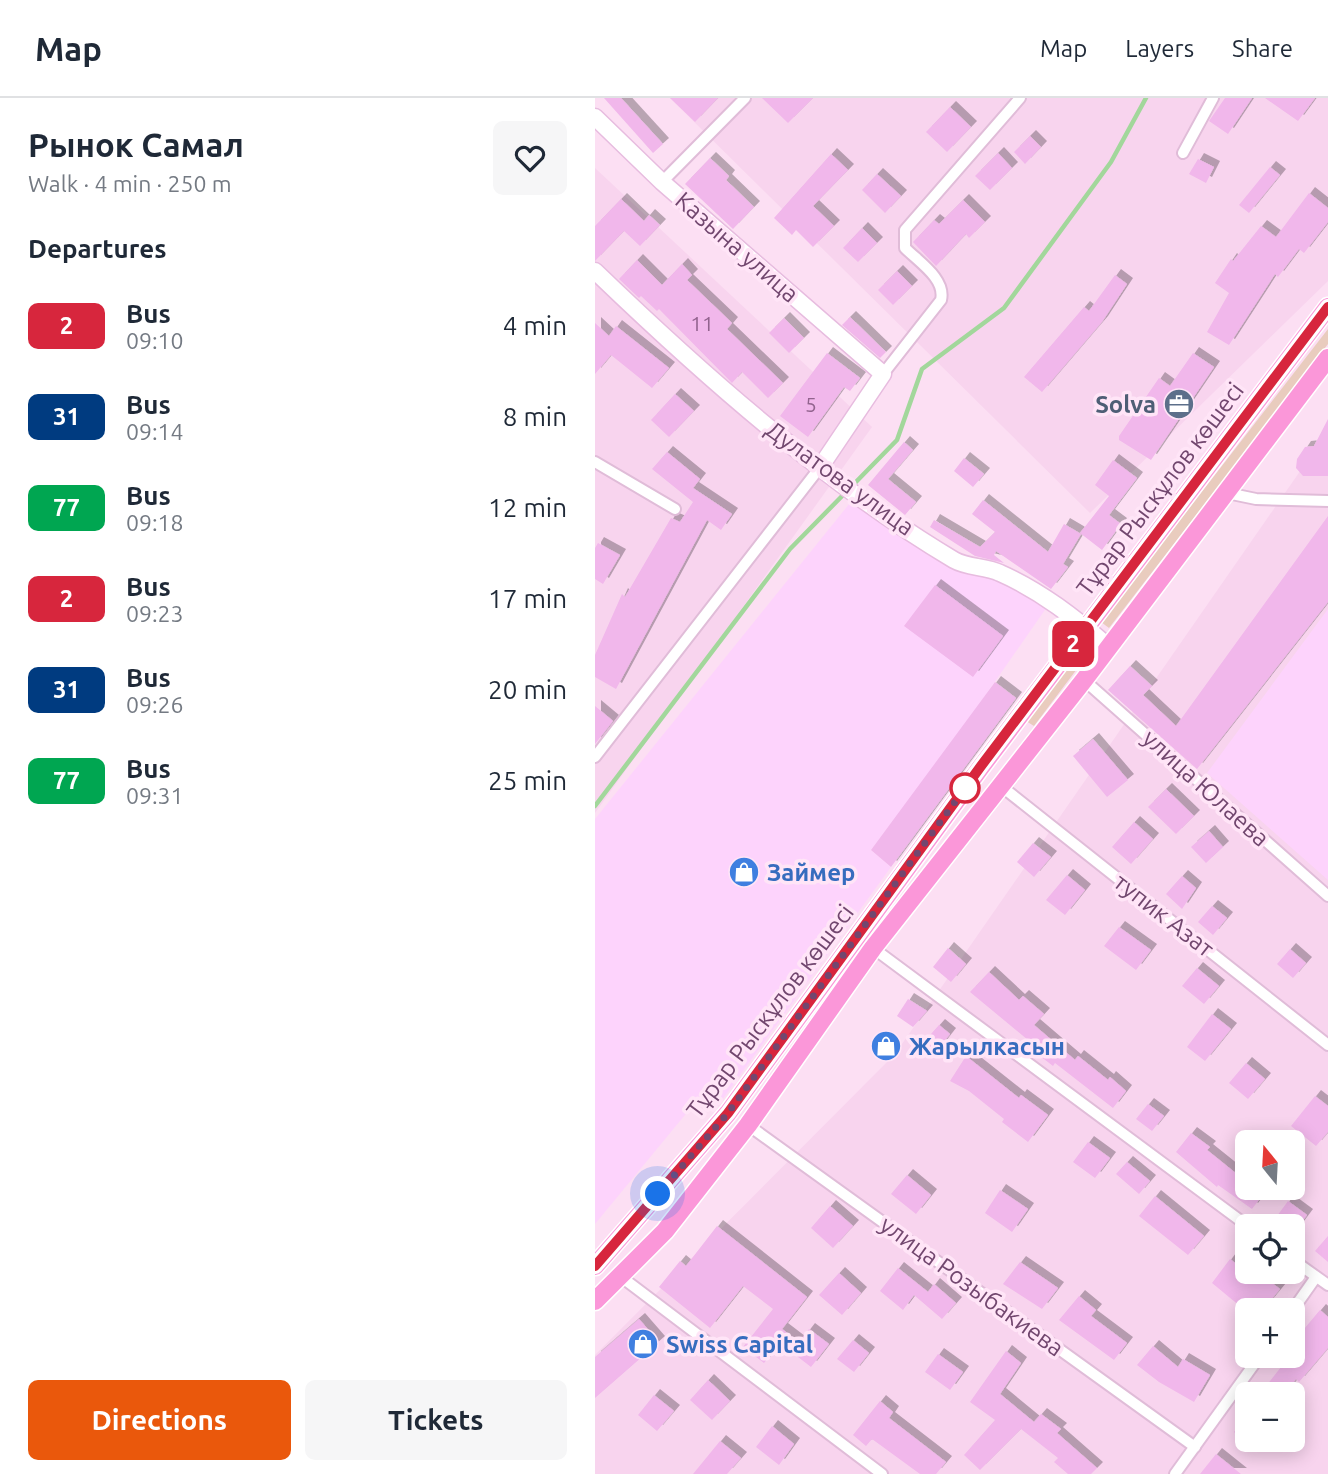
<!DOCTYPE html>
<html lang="en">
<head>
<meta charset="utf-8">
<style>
  :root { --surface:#fff; --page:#f6f6f7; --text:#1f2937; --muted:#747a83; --line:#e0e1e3; --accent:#ea580c }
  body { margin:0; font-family:Ubuntu,sans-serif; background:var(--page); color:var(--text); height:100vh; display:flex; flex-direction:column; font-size:26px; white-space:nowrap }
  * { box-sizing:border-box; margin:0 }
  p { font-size:23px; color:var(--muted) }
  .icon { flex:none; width:38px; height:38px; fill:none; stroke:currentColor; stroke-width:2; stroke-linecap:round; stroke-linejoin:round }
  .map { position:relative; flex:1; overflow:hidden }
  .details { display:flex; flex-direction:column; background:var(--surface); width:595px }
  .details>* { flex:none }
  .badge { padding:0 14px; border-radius:10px; font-size:24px; line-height:46px }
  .needle { width:46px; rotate:342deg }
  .controls { position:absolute; left:640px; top:1032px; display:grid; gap:14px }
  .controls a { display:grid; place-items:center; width:70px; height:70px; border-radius:10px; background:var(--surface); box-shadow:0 4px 18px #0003; font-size:35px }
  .you { position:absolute; width:35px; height:35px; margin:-18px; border:5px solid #fff; border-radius:50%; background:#1a73e8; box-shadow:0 0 0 10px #1a73e833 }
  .map>.badge { position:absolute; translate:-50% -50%; box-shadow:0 0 0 4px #fff }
  h2 { padding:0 28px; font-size:26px; line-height:63px }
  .round { display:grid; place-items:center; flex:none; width:74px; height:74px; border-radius:10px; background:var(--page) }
  .headline { display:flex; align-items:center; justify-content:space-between; height:119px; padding:0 28px }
  h1 { font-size:33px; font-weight:700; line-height:52px }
  .cta { display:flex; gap:14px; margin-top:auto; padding:14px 28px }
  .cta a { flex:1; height:80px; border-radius:10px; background:var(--accent); color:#fff; font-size:28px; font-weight:700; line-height:80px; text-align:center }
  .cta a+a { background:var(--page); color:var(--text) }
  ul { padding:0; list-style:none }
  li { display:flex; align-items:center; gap:21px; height:91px; padding:0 28px }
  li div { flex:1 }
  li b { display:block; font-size:26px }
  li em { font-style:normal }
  li .badge { min-width:77px; font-weight:700; text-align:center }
  header { display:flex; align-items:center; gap:42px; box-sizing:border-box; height:98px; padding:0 35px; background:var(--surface); border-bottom:2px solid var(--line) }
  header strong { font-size:33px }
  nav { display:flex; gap:38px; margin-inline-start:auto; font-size:24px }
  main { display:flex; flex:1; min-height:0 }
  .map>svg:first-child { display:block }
</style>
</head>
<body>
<header>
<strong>Map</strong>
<nav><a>Map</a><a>Layers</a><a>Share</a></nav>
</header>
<main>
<section class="details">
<div class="headline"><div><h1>Рынок Самал</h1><p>Walk · 4 min · 250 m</p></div><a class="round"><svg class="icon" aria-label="heart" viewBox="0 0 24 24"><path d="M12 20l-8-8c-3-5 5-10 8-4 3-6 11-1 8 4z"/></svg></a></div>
<h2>Departures</h2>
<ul>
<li><span class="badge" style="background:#d7263d;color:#fff">2</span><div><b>Bus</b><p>09:10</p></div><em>4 min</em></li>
<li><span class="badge" style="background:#003b80;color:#fff">31</span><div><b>Bus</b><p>09:14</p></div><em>8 min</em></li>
<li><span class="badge" style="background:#00a651;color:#fff">77</span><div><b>Bus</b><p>09:18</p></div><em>12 min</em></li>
<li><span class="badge" style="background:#d7263d;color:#fff">2</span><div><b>Bus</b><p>09:23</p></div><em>17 min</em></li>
<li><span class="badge" style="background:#003b80;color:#fff">31</span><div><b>Bus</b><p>09:26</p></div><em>20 min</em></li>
<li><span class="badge" style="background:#00a651;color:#fff">77</span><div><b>Bus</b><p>09:31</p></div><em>25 min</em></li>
</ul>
<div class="cta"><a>Directions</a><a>Tickets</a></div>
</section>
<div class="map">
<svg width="733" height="1376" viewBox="0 0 733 1376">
  <defs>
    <filter id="shadow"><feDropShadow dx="6" dy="-6" stdDeviation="0" flood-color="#0004"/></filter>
  </defs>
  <rect width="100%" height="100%" fill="#fcdff3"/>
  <g fill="#f8d4ee" fill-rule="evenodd">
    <path d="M75 0H733V183L495 415Z"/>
    <path d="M0 70 277 329 0 715Z"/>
    <path d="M733 333V1376H0V1257L300 956ZM653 1045H698V1090H653ZM653 1129H698V1174H653ZM653 1213H698V1258H653ZM653 1297H698V1342H653Z"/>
  </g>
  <g fill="#fdd3fc">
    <path d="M259 400 367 470 419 480 454 506 367 631 276 752 296 769 119 1013 99 1006 0 1126V721Z"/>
    <path d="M733 511V782L612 675Z"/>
  </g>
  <g fill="#e9ccbe">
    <path d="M733 231V246L514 530 506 524Z"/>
    <path d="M484 553 491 559 439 628 431 623Z"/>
  </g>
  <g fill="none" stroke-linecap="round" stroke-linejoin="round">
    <g stroke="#a2d79b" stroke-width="4.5">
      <path d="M257 388 302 342 327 271 409 210 516 64 551 0"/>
      <path d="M0 708 195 451 251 394"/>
    </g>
  </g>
  <g fill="#f1b7eb" filter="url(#shadow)">
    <path d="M9 0H26L68 46 58 55Z"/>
    <path d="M75 0H123L100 24Z"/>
    <path d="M167 0H218L193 25Z"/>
    <path d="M630 0H657L633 36 614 23Z"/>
    <path d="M670 0H720L703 23Z"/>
    <path d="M355 9 376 29 352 54 331 34Z"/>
    <path d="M435 38 446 49 430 66 419 54Z"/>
    <path d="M403 55 417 70 395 92 380 78Z"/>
    <path d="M236 56 253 72 218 108 239 128 218 149 201 132 197 137 179 120Z"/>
    <path d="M115 60 134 78 131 82 159 109 138 131 90 86Z"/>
    <path d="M603 61 619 69 611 85 594 76Z"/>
    <path d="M675 69 685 77 654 115 644 107Z"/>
    <path d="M282 76 306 98 290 115 267 92Z"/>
    <path d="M714 95 733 110V124L709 155 704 151 683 179 680 176 634 247 612 234 634 195 620 185 636 161 638 163 666 128 681 139Z"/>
    <path d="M26 101 49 123 54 117 65 127 45 148 29 133 0 163V128Z"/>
    <path d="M368 102 390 124 374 140 371 136 341 168 318 144 339 122 344 126Z"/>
    <path d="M267 130 282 145 263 164 248 150Z"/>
    <path d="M42 162 67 187 87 166 97 177 92 182 137 225 132 231 188 285 173 300 147 274 137 285 64 211 62 213 46 198 44 200 24 181Z"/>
    <path d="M302 173 317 188 298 207 283 192Z"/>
    <path d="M520 177 532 186 507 224 447 294 429 279 489 209 494 213Z"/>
    <path d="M255 219 291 254 285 260 247 227Z"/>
    <path d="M189 220 209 240 194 255 174 235Z"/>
    <path d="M0 225 14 238 21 228 74 270 57 290 16 257 0 276Z"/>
    <path d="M232 255 265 280 255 293 249 289 213 339 185 318Z"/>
    <path d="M598 255 619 269 556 362 524 342V338L564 280 575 288Z"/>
    <path d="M80 296 99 313 74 339 56 322Z"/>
    <path d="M733 321V378H708L701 370 702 361 710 349 719 348Z"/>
    <path d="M309 344 318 352 293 381 321 404 310 417 273 387Z"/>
    <path d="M72 354 105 381 98 390 137 416 126 432 112 422 21 591 0 579V557L27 496 30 499 76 420 85 424 98 404 57 371Z"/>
    <path d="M369 360 389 376 378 389 359 373Z"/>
    <path d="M518 362 542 380 514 417 526 426 507 452 485 435 514 398 500 387Z"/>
    <path d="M388 402 453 454 469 426 486 436 468 466 473 469 456 491 401 453 399 457 409 465 380 458 335 429 339 422 385 449 400 434 377 416Z"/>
    <path d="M733 418V504L602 671 513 592 535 568 557 588 548 597 581 628Z"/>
    <path d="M3 445 25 457 8 486 0 481V450Z"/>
    <path d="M340 487 408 538 378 579 309 528Z"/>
    <path d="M400 584 421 600 296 769 276 752Z"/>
    <path d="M0 608 18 623 0 646Z"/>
    <path d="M498 641 533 682 512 699 478 658Z"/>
    <path d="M571 691 599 718 581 736 553 709Z"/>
    <path d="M539 724 558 741 536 766 517 749Z"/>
    <path d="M614 733 628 749 611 765 596 749Z"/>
    <path d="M438 745 456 759 439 779 422 764Z"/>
    <path d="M472 777 490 792 470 817 451 802Z"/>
    <path d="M587 778 601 790 587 811 571 796Z"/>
    <path d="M617 808 632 820 618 837 603 824Z"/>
    <path d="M524 829 556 852 541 872 509 848Z"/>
    <path d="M353 850 371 866 356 884 338 869Z"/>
    <path d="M695 851 711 865 698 880 682 866Z"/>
    <path d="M602 870 624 888 609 906 587 888Z"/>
    <path d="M394 874 424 902 428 898 449 916 439 927 480 962 483 958 513 982 515 979 531 993 518 1010 460 965 458 968 436 951 439 947 375 894Z"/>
    <path d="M313 901 332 913 318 929 302 918Z"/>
    <path d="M617 916 636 931 610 963 592 949Z"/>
    <path d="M344 927 355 936 341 954 329 944Z"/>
    <path d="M371 958 424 1000 426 997 453 1017 433 1044 407 1024 409 1021 374 993 355 983Z"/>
    <path d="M651 965 670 981 653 1001 634 985Z"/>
    <path d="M720 998 733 1008V1034L721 1048 696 1028Z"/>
    <path d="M553 1006 569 1018 557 1033 541 1021Z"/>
    <path d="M596 1035 615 1049 612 1052 653 1085V1090H673L657 1111 623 1087 622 1089 581 1054Z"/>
    <path d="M493 1044 515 1060 500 1080 478 1064Z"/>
    <path d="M532 1064 555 1083 544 1096 521 1076Z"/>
    <path d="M312 1077 336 1097 321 1116 296 1096Z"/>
    <path d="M405 1092 433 1111 417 1134 390 1115Z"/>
    <path d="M560 1098 609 1138 593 1157 544 1118Z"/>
    <path d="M693 1103 712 1117 703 1129H674Z"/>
    <path d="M235 1108 258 1128 238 1150 216 1130Z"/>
    <path d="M122 1128 212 1199 187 1231 204 1244 214 1231 234 1246 216 1269 185 1245 169 1265 148 1249 178 1211 148 1188 115 1230 64 1189 85 1163 91 1168Z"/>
    <path d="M733 1138V1164L720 1153Z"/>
    <path d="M635 1161 661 1181 665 1176 685 1191 667 1213H651L617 1185Z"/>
    <path d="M425 1164 463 1190 447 1211 408 1186Z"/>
    <path d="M303 1170 333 1194 339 1186 361 1205 347 1221 319 1197 308 1212 285 1193Z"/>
    <path d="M244 1175 266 1195 247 1217 224 1197Z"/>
    <path d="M484 1198 501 1212 496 1218 532 1245 519 1262 464 1222Z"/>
    <path d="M725 1212 733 1219V1250L704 1284 701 1281 689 1297H664L686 1269 683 1266 690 1258H698V1248L706 1239 704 1237Z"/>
    <path d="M44 1221 64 1244 0 1300V1259Z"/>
    <path d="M258 1242 274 1255 259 1274 242 1261Z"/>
    <path d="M558 1248 583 1269 588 1261 615 1277 599 1304 564 1284 542 1267Z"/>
    <path d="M411 1253 426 1265 405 1296 439 1324 446 1316 466 1331 462 1335 502 1370 496 1376H473L459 1364 463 1360 426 1331 385 1372 369 1357 400 1322 375 1304Z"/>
    <path d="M343 1256 368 1274 355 1292 330 1274Z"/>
    <path d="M113 1282 135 1303 117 1322 95 1302Z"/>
    <path d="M59 1297 79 1313 62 1333 43 1317Z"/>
    <path d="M285 1303 298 1314 294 1320 351 1364 341 1376H325L277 1341 271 1348 258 1337Z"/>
    <path d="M653 1318V1346L639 1334Z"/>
    <path d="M177 1328 199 1346 184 1367 161 1349Z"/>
    <path d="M125 1343 146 1360 132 1376H98Z"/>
    <path d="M621 1356 646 1376H605Z"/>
  </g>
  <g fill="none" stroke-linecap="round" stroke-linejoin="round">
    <g stroke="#e0bcd8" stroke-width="14">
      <g id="street">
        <path d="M588 55 618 0"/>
        <path d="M67 84 150 0"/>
        <path d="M288 276 346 202C351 181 324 164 310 150V132L425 0"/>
        <path d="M0 364 80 411"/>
        <path d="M632 395 661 401 733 403"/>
        <path d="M489 582 733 798"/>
        <path d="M0 659 226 368"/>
        <path d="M406 688 733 947"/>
        <path d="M278 850 654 1129"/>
        <path d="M153 1027 600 1349"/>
        <path d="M698 1162 733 1187"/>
        <path d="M25 1178 287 1376"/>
        <path d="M697 1213 721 1179"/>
        <path d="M580 1376 665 1258"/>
      </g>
    </g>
    <g stroke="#e7bcdf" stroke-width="19">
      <g id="secondary">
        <path d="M0 19 67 84 288 276 226 368"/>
        <path d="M0 173C108 277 230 385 359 462 373 470 391 468 405 475 446 493 480 520 514 549"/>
      </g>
    </g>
    <g stroke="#fff" stroke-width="21">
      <g id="primary">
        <path d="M0 1168 133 1015 386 669 733 209"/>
        <path d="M0 1203 70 1133 153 1027 278 850 489 582 733 260"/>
      </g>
    </g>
    <use href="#street" stroke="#fff" stroke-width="10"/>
    <use href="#secondary" stroke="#fff" stroke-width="16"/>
    <use href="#primary" stroke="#fb97d9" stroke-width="18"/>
  </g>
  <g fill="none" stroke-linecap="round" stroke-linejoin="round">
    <g stroke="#fff" stroke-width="16">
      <path id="line" d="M0 1168 133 1015 386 668 733 209"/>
    </g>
    <use href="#line" stroke="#d7263d" stroke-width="10"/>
    <path stroke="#72476f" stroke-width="7" stroke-dasharray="0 12.6" d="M63 1096 133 1015 370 690"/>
  </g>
  <defs>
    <g id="office-disc" transform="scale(1.575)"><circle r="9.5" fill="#5c6f8a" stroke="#ffe5f7"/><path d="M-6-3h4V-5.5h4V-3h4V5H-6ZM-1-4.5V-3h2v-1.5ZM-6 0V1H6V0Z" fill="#fff"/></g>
    <g id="shop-disc" transform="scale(1.575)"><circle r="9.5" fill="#3f7fe0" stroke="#ffe5f7"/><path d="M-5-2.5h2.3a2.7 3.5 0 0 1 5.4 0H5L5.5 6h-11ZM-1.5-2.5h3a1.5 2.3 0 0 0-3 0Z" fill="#fff"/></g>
  </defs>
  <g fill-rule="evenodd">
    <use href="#office-disc" x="584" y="306"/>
    <use href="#shop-disc" x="149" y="774"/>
    <use href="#shop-disc" x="291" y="948"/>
    <use href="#shop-disc" x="48" y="1246"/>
  </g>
  <circle fill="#fff" stroke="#d7263d" stroke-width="3.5" cx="370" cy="690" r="14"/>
  <g text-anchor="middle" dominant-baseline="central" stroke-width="7" stroke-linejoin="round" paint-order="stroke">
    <g font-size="21" fill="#92638e">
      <text x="107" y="225">11</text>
      <text x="216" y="306">5</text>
    </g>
    <g font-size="24" fill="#72476f" stroke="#ffe5f7">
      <text transform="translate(142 149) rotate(41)">Казына улица</text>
      <text transform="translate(245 380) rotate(36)">Дулатова улица</text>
      <text transform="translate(565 391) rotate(-53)">Тұрар Рыскұлов көшесі</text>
      <text transform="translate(611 690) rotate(42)">улица Юлаева</text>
      <text transform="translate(569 817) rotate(38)">тупик Азат</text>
      <text transform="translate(175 913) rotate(-53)">Тұрар Рыскұлов көшесі</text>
      <text transform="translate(377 1188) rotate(36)">улица Розыбакиева</text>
    </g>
    <g font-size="24" font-weight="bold" fill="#4e5e75" stroke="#ffe5f7" text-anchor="end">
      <text x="561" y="306">Solva</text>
    </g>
    <g font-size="24" font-weight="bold" fill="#366cbe" stroke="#ffe5f7" text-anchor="start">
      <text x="172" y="774">Займер</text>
      <text x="314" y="948">Жарылкасын</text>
      <text x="71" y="1246">Swiss Capital</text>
    </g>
  </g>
</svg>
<div class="controls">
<a><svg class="needle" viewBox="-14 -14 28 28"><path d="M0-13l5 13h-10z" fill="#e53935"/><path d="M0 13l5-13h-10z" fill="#747a83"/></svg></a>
<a><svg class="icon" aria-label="locate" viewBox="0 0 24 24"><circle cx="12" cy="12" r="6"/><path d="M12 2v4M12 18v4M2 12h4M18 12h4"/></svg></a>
<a>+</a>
<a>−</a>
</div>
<div class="you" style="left:63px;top:1096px"></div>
<b class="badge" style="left:478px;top:546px;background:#d7263d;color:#fff">2</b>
</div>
</main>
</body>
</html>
